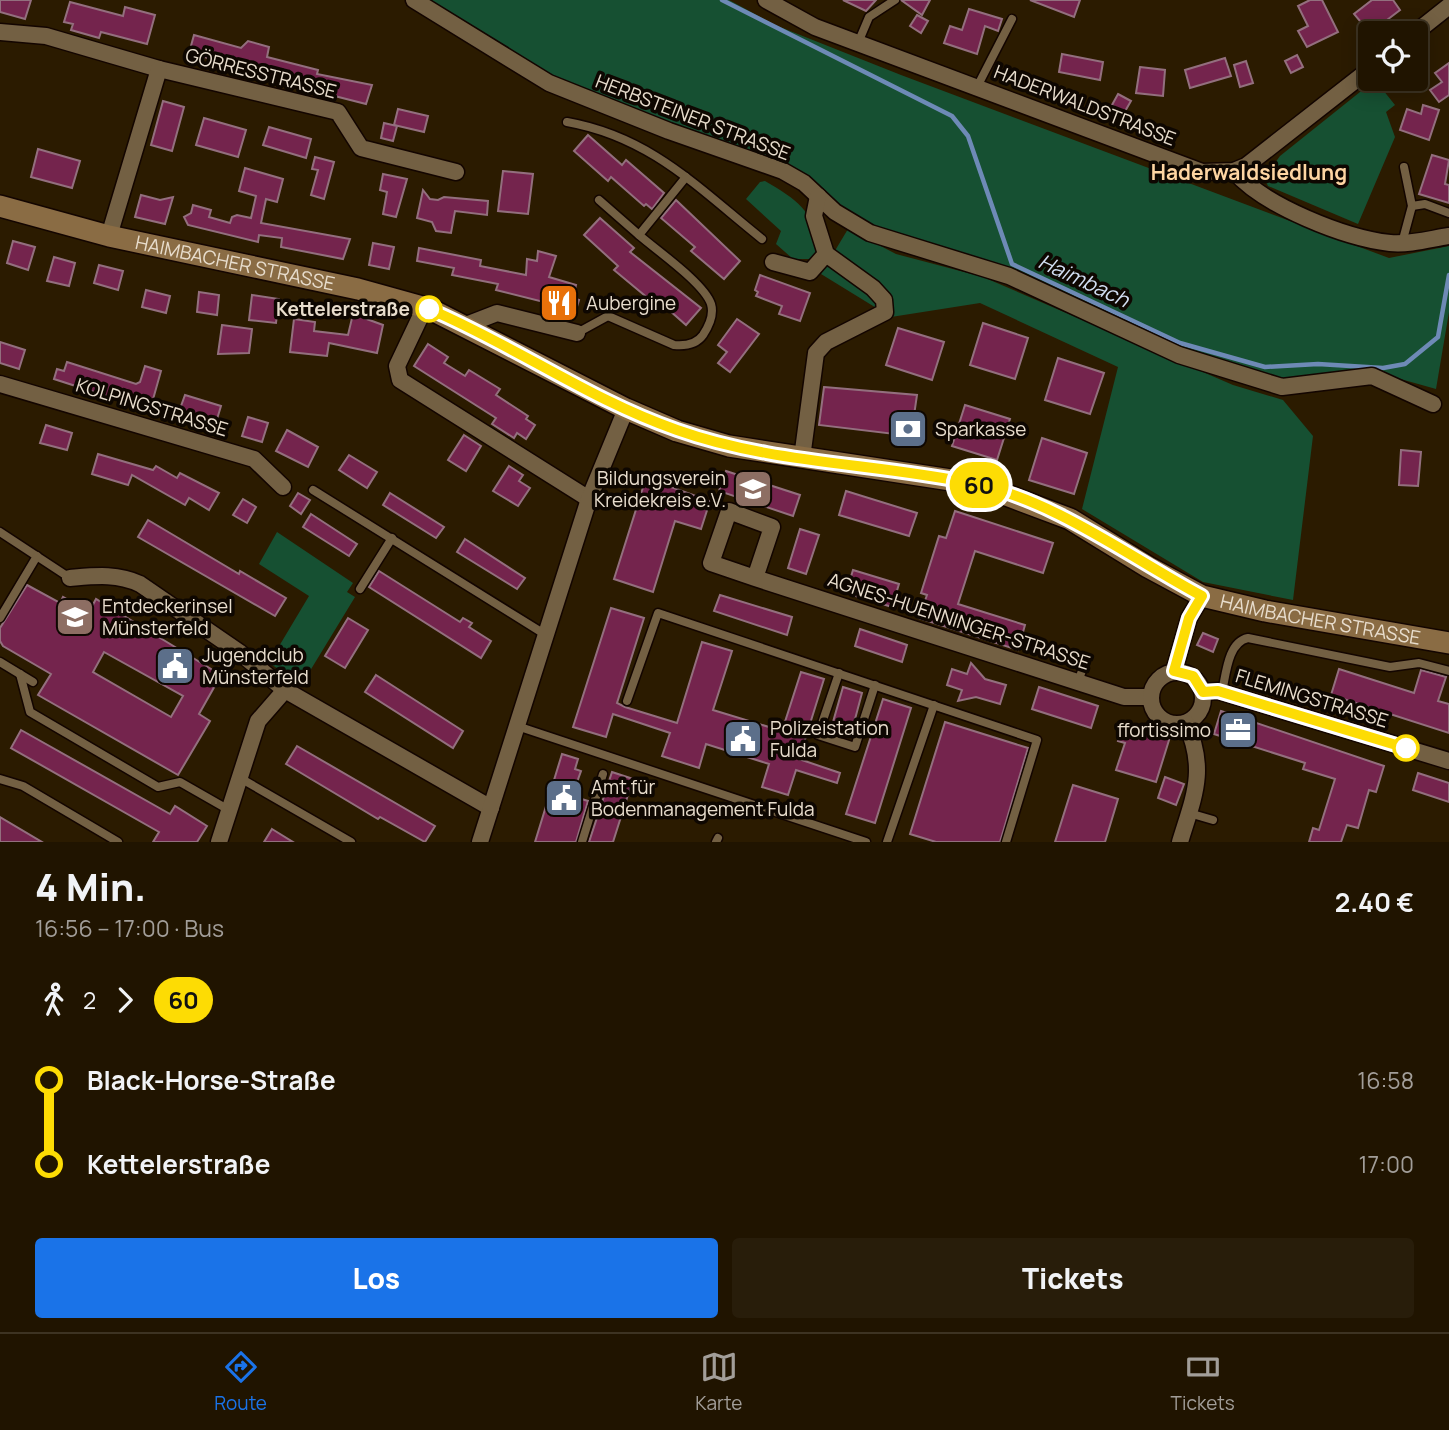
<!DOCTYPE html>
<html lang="de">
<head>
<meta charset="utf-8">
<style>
  :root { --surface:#201400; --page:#281d0a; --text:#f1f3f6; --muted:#a29e99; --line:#3d3322; --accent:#1a73e8 }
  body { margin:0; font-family:Manrope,sans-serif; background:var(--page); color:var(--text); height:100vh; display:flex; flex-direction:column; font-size:26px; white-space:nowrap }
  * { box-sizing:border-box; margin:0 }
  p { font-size:23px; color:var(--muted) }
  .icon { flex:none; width:38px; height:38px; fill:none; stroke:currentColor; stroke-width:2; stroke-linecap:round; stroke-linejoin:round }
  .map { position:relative; height:842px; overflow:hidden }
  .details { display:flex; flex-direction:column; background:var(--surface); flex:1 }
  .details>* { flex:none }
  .badge { padding:0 14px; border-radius:23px; font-size:24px; line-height:46px }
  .fabs { position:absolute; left:1358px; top:21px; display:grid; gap:14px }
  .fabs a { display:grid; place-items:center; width:70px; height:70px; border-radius:7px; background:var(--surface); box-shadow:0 4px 18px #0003,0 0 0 2px var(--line); font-size:35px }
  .map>.badge { position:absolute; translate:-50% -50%; box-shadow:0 0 0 4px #fff }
  .legs { display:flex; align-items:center; gap:10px; height:77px; padding:0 35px; font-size:23px }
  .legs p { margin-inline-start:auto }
  .headline { display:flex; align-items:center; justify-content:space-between; height:119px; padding:0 35px }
  h1 { font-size:38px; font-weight:800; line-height:52px }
  .primary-button { display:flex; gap:14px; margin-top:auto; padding:14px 35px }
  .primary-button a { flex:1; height:80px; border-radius:7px; background:var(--accent); color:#fff; font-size:28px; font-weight:800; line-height:80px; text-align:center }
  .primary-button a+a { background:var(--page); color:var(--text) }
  ul { padding:0 35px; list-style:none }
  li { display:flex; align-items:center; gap:24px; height:84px; font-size:26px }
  li i { display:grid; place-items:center; width:10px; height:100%; margin:0 9px; background:currentColor }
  li i::after { content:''; width:18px; height:18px; margin:-9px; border:5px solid; border-radius:50%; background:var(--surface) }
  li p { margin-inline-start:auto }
  li:first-child i { background:linear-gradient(#0000 50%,currentColor 0) }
  li:last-child i { background:linear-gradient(currentColor 50%,#0000 0) }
  .menu { display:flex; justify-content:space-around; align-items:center; height:98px; border-top:2px solid var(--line); background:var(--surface); font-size:19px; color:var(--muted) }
  .menu a { display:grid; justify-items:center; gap:4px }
  .menu .selected { color:var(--accent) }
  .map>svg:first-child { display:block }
</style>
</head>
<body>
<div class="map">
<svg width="1449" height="842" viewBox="0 0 1449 842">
  <rect width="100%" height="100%" fill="#2b1b00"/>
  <g fill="#165032">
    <path d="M406 0H729L775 25 901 75 1389 258 1449 246V312L1436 389 1372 371 1276 381 1176 354 1047 294 861 227 781 177 569 88Z"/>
    <path d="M1375 80 1395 105 1386 112 1395 137 1358 224 1268 186 1264 178 1280 156Z"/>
    <path d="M765 181C798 200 811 210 822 247L811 259H793L776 244 781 231 746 199 760 182Z"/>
    <path d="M848 229 896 254 983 277 1233 385 1283 400 1313 436 1293 600 1203 582 1082 509 1118 367 980 303 891 317 821 274Z"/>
    <path d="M277 532 353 583 347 592 355 597 302 684 269 663 309 596 259 564Z"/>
  </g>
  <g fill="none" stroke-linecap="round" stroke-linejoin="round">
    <path stroke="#6e8ab6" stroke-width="4.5" d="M722 0 952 116 968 136 1012 264 1180 343 1265 367 1318 364 1383 368 1405 364 1438 337 1449 275"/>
  </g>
  <g fill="#74244d" stroke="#936f7e" stroke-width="2" fill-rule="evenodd">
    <path d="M0 0H31L25 19 0 12Z"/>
    <path d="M843 0H876L866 11Z"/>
    <path d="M901 0H930L922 15Z"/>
    <path d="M1030 0H1080L1074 17Z"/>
    <path d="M1310 0H1322L1338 32 1307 47 1298 31 1308 26 1298 6Z"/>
    <path d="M1372 0H1393L1400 10 1370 33 1354 14Z"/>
    <path d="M70 2 123 16 125 7 155 15 147 44 101 32 99 38 71 30 73 24 64 22Z"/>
    <path d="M969 9 1002 19 998 31 985 26 977 54 944 43 950 26 962 30Z"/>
    <path d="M917 15 928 21 921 33 910 26Z"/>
    <path d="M194 35 241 48 248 41 269 47 267 57 318 70 317 74 372 85 366 104 260 77 261 72 189 53Z"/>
    <path d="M1062 54 1103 62 1100 80 1059 72Z"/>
    <path d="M1297 55 1303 67 1291 73 1285 61Z"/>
    <path d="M1225 58 1231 76 1190 88 1185 70Z"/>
    <path d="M1246 61 1253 83 1240 87 1234 65Z"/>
    <path d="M1449 63V95L1439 102 1430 90 1442 82 1435 73Z"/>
    <path d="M1140 67 1165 70 1163 96 1136 93Z"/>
    <path d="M1118 94 1131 101 1124 113 1112 105Z"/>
    <path d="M163 101 184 107 172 151 151 145Z"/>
    <path d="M1423 105 1439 110 1429 140 1400 130 1407 109 1421 114Z"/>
    <path d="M398 109 428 116 424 132 394 125Z"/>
    <path d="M204 118 246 130 238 157 196 145Z"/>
    <path d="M384 123 397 126 393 141 381 138Z"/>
    <path d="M269 127 311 139 306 158 263 145Z"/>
    <path d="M588 135 622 165 626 160 664 193 652 209 646 204 644 206 611 177 608 181 574 151Z"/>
    <path d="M38 149 80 161 72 188 31 177Z"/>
    <path d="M1432 155 1449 160 1445 184 1449 185V203L1419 194Z"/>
    <path d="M315 157 334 162 324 199 311 195 318 170 312 169Z"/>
    <path d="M245 168 283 179 277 202 266 199 261 223 350 239 343 259 281 247 282 238 259 235 258 242 188 225 184 217 191 213 193 205 211 210 209 217 230 223 232 217 237 215 251 218 256 196 239 191Z"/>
    <path d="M503 171 533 174 528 214 498 211Z"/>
    <path d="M383 174 407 179 396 217 383 214 387 192 380 190Z"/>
    <path d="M423 190 430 199 438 200 444 197 488 201 487 215 455 211 451 233 436 231 432 222 417 218Z"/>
    <path d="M141 195 160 200 173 197 165 224 135 217Z"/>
    <path d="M676 200 740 261 724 279 691 251 695 247 661 218Z"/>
    <path d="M600 218 634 248 630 252 701 308 686 325 652 295 649 299 614 270 618 266 584 235Z"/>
    <path d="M13 241 35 247 28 270 7 263Z"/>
    <path d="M373 243 394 247 389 269 369 265Z"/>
    <path d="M419 248 481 260 480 266 526 275 527 259 537 261 538 251 556 256 549 277 576 285 573 298 579 300 576 310 570 309 566 319H563L560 306 496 290 498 284 452 275 454 268 417 261Z"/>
    <path d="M54 257 75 263 69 286 47 281Z"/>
    <path d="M99 265 123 271 118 290 94 283Z"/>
    <path d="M760 275 810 293 800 321 779 314 782 306 756 296 758 292 755 290Z"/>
    <path d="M146 290 170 296 166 313 142 307Z"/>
    <path d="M199 292 219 295 217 315 197 312Z"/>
    <path d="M252 295 279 299 276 323 249 320Z"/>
    <path d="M353 314 383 325 377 353 329 343 327 356 290 352 294 319 315 322 314 331 348 335Z"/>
    <path d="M737 319 759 334 730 372 718 363 727 352 718 345Z"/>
    <path d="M983 323 1028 338 1015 379 970 365Z"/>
    <path d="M222 325 252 329 249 353 218 354Z"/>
    <path d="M898 328 944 342 932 380 886 365Z"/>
    <path d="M0 342 25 350 19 369 0 363Z"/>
    <path d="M428 344 448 357 444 363 465 376 469 370 500 389 496 395 528 416 526 419 535 425 526 439 517 433 514 438 492 424 496 418 414 366Z"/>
    <path d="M1058 358 1104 373 1090 414 1045 400Z"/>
    <path d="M67 362 136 384 140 382 145 366 161 371 150 410 54 379 57 369 64 371Z"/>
    <path d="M824 387 917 395 911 436 819 425Z"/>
    <path d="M185 395 221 406 214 429 177 417Z"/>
    <path d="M965 405 1010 419 997 460 952 446Z"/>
    <path d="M248 417 268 423 262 442 242 436Z"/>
    <path d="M46 425 72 433 67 450 40 443Z"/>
    <path d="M287 430 318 447 308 467 276 451Z"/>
    <path d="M464 435 481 446 466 471 448 460Z"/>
    <path d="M1042 438 1087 453 1074 494 1029 480Z"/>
    <path d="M1401 450 1421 452 1418 486 1399 485Z"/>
    <path d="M98 454 153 470 156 466 177 478 180 473 219 493 209 510 189 498 185 505 132 475 128 485 92 474Z"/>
    <path d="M349 455 377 472 367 488 339 470Z"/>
    <path d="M509 466 523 475 519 481 530 488 518 506 493 491Z"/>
    <path d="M726 471 800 495 793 516 719 491Z"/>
    <path d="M646 478 710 501 701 529 675 521 653 592 614 579Z"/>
    <path d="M846 491 917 513 909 536 839 515Z"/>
    <path d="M298 493 310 500 301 514 290 506Z"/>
    <path d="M390 493 444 527 436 538 383 505Z"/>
    <path d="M243 499 256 507 247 523 233 515Z"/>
    <path d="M955 511 1053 543 1043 573 975 551 958 604 1025 625 1018 650 919 618 927 595 921 593 939 536 946 538Z"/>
    <path d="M311 514 357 544 349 556 303 527Z"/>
    <path d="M148 520 239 574 240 571 286 598 275 616 138 537Z"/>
    <path d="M800 529 819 535 806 574 788 568Z"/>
    <path d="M465 539 525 578 517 589 457 552Z"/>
    <path d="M853 570 899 584 892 607 846 593Z"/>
    <path d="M379 571 460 622 463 618 472 623 469 627 491 641 481 658 369 587Z"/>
    <path d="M27 585 60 603 63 597 89 612 96 599 221 675 199 714 210 721 178 775 38 695 51 674 3 646 0 641V628ZM104 652 183 696 171 717 93 672Z"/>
    <path d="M720 595 792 617 787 635 714 611Z"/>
    <path d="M611 608 644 618 617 703 625 707 677 723 702 642 732 651 713 710 782 731 801 672 824 679 799 759 840 773 837 783 796 770 788 795 762 787 769 764 706 744 699 768 662 756 670 733 613 714 606 737 573 727Z"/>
    <path d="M348 618 368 630 345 668 325 656Z"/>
    <path d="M860 629 907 645 902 662 855 646Z"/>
    <path d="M1203 633 1218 639 1213 652 1197 645Z"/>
    <path d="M971 663 985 679 1006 685 1000 704 976 697 958 701 962 690 947 685 952 669 967 674Z"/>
    <path d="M1339 669 1414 693 1421 670 1446 677 1438 701 1449 704V733L1331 695Z"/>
    <path d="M376 675 463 731 453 748 365 692Z"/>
    <path d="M843 687 862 693 851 734 831 729Z"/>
    <path d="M1039 687 1098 706 1091 728 1032 709Z"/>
    <path d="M883 699 911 708 875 823 846 814Z"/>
    <path d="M1221 711 1384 766 1376 792 1369 790 1358 828 1347 825 1341 842H1309L1313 828 1319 830 1335 779 1303 769 1305 763 1214 734Z"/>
    <path d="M945 722 1028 748 1000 842H936L910 834Z"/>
    <path d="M1124 723 1170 737 1156 782 1116 770 1125 743 1118 741Z"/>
    <path d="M21 730 170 814 175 806 207 826 197 842H153L159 832 11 748Z"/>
    <path d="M297 746 435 826 425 842 380 817 378 819 286 764Z"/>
    <path d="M562 754 578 759 575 769 581 771 572 796 588 801 576 842H535Z"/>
    <path d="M612 772 633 779 613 842H589Z"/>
    <path d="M1418 773 1449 783V802L1413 790Z"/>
    <path d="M1165 777 1184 784 1176 805 1158 798Z"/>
    <path d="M1073 785 1118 799 1105 842H1055Z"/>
    <path d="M0 817 42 842H0Z"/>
    <path d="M272 829 293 842H264Z"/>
  </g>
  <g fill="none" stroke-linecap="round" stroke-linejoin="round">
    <g stroke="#130500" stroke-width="11">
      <g id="service">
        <path d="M858 43 869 17 895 0"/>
        <path d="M977 87 1012 19"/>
        <path d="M567 122C651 137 698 188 762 239"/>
        <path d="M599 200 639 235"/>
        <path d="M1412 206 1425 204 1449 213"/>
        <path d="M1402 243 1412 206 1404 167"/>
        <path d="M577 333 608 316 674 345C685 346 696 345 703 335 709 326 714 314 711 304 704 283 656 250 639 235L686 177"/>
        <path d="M313 490 546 635"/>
        <path d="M0 532 70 578"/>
        <path d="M360 589 392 538"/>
        <path d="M0 618 37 556"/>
        <path d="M0 662 33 682"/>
        <path d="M839 673 818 735 855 747 875 685"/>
        <path d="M20 674 30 712 158 787 180 782 229 810"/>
        <path d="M1078 682 1084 665"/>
        <path d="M1222 692C1226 674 1228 642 1248 638L1390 667 1419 663 1449 671"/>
        <path d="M627 701 658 613 1037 740 1006 842"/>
        <path d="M517 726 866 842"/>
        <path d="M240 778 351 842"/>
        <path d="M0 779 23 786 118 842"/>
        <path d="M1189 813 1213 820"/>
        <path d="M582 842 603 774"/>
        <path d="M716 842 718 838"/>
        <path d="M887 842 934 705"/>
      </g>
    </g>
    <g stroke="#130500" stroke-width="19">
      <g id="minor">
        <path d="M414 0 549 83 669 131 783 171 804 183 835 212 870 233 1009 276 1179 355 1282 387 1372 376 1433 404"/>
        <path d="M766 0 815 27 1202 172 1234 171 1246 166 1370 69"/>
        <path d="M0 32 46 36 159 69 338 112 361 148 456 172"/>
        <path d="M1415 33 1449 6"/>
        <path d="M1234 171C1264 206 1345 238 1390 243 1409 245 1430 239 1449 236"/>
        <path d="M109 236 159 69"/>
        <path d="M773 262 810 272 826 254"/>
        <path d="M425 307 397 366 400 380 589 499"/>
        <path d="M466 325 497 313 577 333"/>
        <path d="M0 384 254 459 283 487"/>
        <path d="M802 458 816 353 826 342 885 312 884 300 873 288 826 254 814 216 818 196"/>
        <path d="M70 578C94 576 117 573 140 584L239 652 285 690"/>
        <path d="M755 578 772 527 729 511 711 563 755 578 1124 697H1150"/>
        <path d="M1174 671 1189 618 1202 596"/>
        <circle cx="1177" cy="698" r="26"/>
        <path d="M1203 692 1218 691 1449 761"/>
        <path d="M219 842 258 721 285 690 491 808"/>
        <path d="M480 842 589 499 626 409"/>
        <path d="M1180 842C1194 796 1207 770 1186 723"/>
      </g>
    </g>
    <g stroke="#130500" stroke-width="24">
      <g id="secondary">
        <path id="s1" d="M0 206 109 236 358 289 430 309 626 409 677 431 729 446 977 484 1070 519 1148 567 1202 596 1265 611 1449 643"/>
      </g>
    </g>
    <use href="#service" stroke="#736043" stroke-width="8"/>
    <use href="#minor" stroke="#736043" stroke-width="16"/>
    <use href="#secondary" stroke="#8a6c44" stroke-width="21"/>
  </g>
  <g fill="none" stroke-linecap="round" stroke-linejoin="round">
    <g stroke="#fff" stroke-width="16">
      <path id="line-1" d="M429 309C514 345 590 400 677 430 772 464 876 463 975 484 1054 500 1131 558 1202 596L1189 618 1174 671 1193 676 1203 692 1218 691 1406 748"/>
    </g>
    <use href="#line-1" stroke="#fddc04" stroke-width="10"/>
  </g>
  <defs>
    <g id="restaurant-square" transform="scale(2.0125)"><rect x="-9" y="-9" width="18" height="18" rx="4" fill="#e8710a" stroke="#0e0701"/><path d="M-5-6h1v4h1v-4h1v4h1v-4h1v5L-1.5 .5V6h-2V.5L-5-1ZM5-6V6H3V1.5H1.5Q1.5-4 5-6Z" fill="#fff"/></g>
    <g id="bank-square" transform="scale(2.0125)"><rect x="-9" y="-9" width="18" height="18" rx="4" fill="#5c6f8a" stroke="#0e0701"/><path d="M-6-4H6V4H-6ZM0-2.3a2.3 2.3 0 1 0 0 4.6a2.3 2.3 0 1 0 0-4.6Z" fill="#fff"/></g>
    <g id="school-square" transform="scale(2.0125)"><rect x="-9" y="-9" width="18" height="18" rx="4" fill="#8d6e63" stroke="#0e0701"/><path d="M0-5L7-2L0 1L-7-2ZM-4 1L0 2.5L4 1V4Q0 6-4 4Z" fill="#fff"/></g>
    <g id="civic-square" transform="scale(2.0125)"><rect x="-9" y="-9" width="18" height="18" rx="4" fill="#5c6f8a" stroke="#0e0701"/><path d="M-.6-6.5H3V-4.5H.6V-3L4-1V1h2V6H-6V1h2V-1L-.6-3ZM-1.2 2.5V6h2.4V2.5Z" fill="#fff"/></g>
    <g id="office-square" transform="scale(2.0125)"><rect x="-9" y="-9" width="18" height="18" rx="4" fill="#5c6f8a" stroke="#0e0701"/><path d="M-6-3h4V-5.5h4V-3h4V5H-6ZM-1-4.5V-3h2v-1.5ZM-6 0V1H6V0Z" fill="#fff"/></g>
  </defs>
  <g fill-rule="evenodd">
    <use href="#restaurant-square" x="559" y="303"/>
    <use href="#bank-square" x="908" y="429"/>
    <use href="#school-square" x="753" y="489"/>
    <use href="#school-square" x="75" y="617"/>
    <use href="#civic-square" x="175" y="666"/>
    <use href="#office-square" x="1238" y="730"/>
    <use href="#civic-square" x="743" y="739"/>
    <use href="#civic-square" x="564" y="798"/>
  </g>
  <g fill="#fff" stroke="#fddc04" stroke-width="3.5">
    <circle cx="429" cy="309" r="12"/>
    <circle cx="1406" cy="748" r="12"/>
  </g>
  <g text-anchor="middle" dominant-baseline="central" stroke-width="7" stroke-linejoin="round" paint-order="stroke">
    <g font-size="19" fill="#e8ddcd" stroke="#0e0701">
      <text transform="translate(261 73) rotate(14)">GÖRRESSTRASSE</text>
      <text transform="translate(1085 105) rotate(21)">HADERWALDSTRASSE</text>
      <text transform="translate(693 117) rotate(21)">HERBSTEINER STRASSE</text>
      <text stroke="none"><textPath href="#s1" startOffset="242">HAIMBACHER STRASSE</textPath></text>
      <text transform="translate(152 407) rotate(17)">KOLPINGSTRASSE</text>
      <text stroke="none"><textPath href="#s1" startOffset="1396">HAIMBACHER STRASSE</textPath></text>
      <text transform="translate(959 621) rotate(18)">AGNES-HUENNINGER-STRASSE</text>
      <text transform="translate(1312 698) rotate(17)">FLEMINGSTRASSE</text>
    </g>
    <g font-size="19" fill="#e8ddcd" stroke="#0e0701" text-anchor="start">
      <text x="586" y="303">Aubergine</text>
      <text x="935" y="429">Sparkasse</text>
      <text x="726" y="478" text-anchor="end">Bildungsverein<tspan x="726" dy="22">Kreidekreis e.V.</tspan></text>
      <text x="102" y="606">Entdeckerinsel<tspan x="102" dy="22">Münsterfeld</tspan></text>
      <text x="202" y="655">Jugendclub<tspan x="202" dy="22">Münsterfeld</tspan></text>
      <text x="770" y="728">Polizeistation<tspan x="770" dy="22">Fulda</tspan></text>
      <text x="1211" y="730" text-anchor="end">ffortissimo</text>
      <text x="591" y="787">Amt für<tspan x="591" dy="22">Bodenmanagement Fulda</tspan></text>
    </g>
    <g font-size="19" font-weight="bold" fill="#e8ddcd" stroke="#0e0701" text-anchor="end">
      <text x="410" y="309">Kettelerstraße</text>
    </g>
    <g font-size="21" font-weight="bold" fill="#fed5a2" stroke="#0e0701">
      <text x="1249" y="172">Haderwaldsiedlung</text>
    </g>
    <g font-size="21" font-style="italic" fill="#d1def2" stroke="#0e0701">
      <text transform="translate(1084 280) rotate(25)">Haimbach</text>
    </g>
  </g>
</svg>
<div class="fabs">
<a><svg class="icon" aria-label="locate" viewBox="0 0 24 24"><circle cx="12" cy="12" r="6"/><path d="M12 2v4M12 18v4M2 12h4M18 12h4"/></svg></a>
</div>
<b class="badge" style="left:979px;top:485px;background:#fddc04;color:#111">60</b>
</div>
<section class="details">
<div class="headline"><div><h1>4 Min.</h1><p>16:56 – 17:00 · Bus</p></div><b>2.40 €</b></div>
<div class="legs"><svg class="icon" aria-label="walk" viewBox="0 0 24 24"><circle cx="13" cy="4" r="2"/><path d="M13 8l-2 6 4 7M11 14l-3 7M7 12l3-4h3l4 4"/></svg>2<svg class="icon" aria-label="forward" viewBox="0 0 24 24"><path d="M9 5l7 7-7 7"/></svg><b class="badge" style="background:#fddc04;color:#111">60</b></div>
<ul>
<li><i style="color:#fddc04"></i><b>Black-Horse-Straße</b><p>16:58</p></li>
<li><i style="color:#fddc04"></i><b>Kettelerstraße</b><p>17:00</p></li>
</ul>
<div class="primary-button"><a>Los</a><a>Tickets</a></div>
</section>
<nav class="menu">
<a class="selected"><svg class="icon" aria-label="directions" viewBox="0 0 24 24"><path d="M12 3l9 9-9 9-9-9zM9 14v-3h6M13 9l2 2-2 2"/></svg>Route</a>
<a><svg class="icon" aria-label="map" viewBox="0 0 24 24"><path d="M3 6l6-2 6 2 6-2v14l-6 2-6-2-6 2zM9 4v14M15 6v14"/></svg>Karte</a>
<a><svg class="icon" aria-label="tickets" viewBox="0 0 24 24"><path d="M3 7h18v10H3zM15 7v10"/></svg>Tickets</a>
</nav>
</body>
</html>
